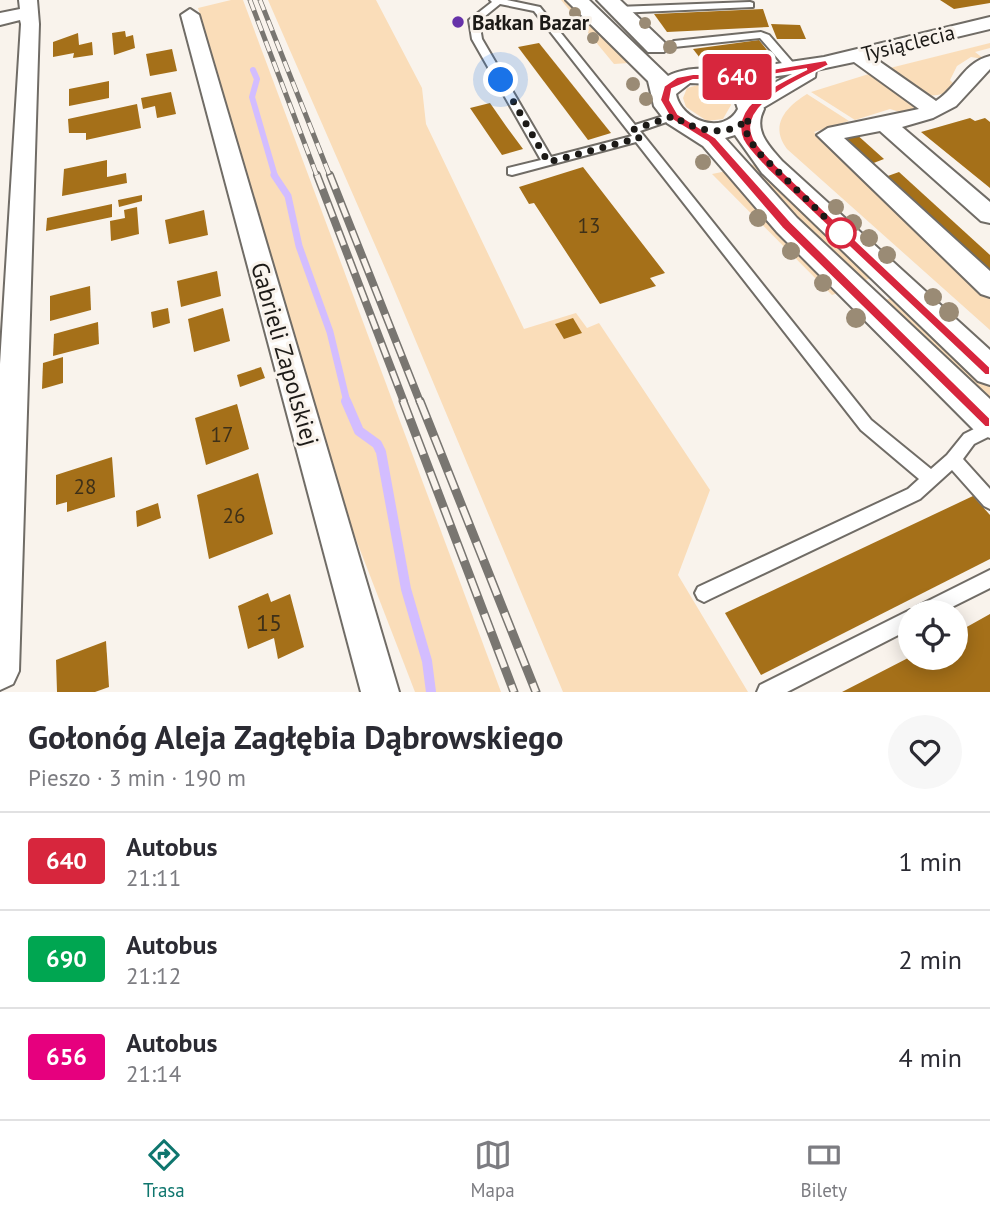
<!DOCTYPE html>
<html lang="pl">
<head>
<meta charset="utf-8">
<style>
  :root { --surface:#fff; --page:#f7f7f7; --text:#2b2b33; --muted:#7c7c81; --line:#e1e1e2; --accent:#0f766e }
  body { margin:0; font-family:"PT Sans",sans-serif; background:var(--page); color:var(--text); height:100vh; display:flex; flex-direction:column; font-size:26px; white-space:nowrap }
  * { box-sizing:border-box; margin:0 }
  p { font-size:23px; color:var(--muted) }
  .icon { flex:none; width:38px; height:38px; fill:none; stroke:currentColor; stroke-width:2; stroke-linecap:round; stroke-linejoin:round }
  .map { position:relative; height:692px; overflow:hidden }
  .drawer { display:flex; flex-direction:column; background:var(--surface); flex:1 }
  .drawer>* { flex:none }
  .badge { padding:0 14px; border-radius:5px; font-size:24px; line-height:46px }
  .controls { position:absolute; left:898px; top:600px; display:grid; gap:14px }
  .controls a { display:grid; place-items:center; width:70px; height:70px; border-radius:50%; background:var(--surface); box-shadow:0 4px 18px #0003; font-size:35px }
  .you { position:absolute; width:35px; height:35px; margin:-18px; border:5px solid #fff; border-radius:50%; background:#1a73e8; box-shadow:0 0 0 10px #1a73e833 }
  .map>.badge { position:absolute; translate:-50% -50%; box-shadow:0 0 0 4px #fff }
  .round { display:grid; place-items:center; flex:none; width:74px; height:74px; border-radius:37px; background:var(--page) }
  .head { display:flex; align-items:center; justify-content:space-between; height:119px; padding:0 28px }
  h1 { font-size:33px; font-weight:600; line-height:52px }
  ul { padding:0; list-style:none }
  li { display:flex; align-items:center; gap:21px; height:98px; padding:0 28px; border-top:2px solid var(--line) }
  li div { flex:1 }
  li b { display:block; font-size:26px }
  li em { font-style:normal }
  li .badge { min-width:77px; font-weight:700; text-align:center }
  .dock { display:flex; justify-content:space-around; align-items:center; height:98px; border-top:2px solid var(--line); background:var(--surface); font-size:19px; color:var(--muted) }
  .dock a { display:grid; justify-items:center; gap:4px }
  .dock .selected { color:var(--accent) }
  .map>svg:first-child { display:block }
</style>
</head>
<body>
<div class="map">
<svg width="990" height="692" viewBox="0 0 990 692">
  <rect width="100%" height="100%" fill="#f9f3ec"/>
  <g fill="#faddb9">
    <path d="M231 0H243L501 692H415L340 498 198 8Z"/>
    <path d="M268 0H376L422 88 426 124 524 329 576 313 587 328 599 323 710 490 678 575 748 692H563L389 277Z"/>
    <path d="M561 0H568L629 63 614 64Z"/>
    <path d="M990 43V48L975 52 984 59 971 57 957 66 950 80 956 86C926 108 914 87 886 69Z"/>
    <path d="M872 73 915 104V110L903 113 890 109 855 120 811 92Z"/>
    <path d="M698 85 727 95 731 105 723 119 707 121 686 107 683 98 687 88Z"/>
    <path d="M807 94 849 121 814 132 990 299V330L787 149C769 125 786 107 807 94Z"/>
    <path d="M757 164 875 276 859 283 745 166Z"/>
    <path d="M727 171 841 292 832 295 712 174Z"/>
    <path d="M895 296 990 384V409L879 303Z"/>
  </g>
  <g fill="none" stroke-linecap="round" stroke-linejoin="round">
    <path stroke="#d3bdff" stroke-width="6" d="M253 70 257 79 252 97 275 176"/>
    <path stroke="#d3bdff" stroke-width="7" d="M274 175 288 196 299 246 330 332 347 402"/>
    <path stroke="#d3bdff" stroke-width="10" d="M346 401 359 431 377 444 381 452 406 589 427 661 431 692"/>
  </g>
  <g fill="#a57019">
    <path d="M940 0H990V3L954 9Z"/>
    <path d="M763 9 769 27 667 32 654 14Z"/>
    <path d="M771 24 800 25 806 39H777Z"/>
    <path d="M125 31 126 37 133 35 135 48 114 55 112 33Z"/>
    <path d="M78 33 79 45 92 42 93 55 73 58 74 53 53 57V42Z"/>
    <path d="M759 40 767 50 700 58 693 49Z"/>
    <path d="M539 43 611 133 588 140 518 47Z"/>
    <path d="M172 49 177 71 150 76 146 54Z"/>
    <path d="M109 81V98L69 106V89Z"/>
    <path d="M171 92 176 114 157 118 155 106 143 109 141 98Z"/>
    <path d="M490 103 506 126 523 149 502 155 470 108Z"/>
    <path d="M137 104 141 128 86 140V133H69L68 119Z"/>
    <path d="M970 118 975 121 985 118 990 122V188L921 132Z"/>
    <path d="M855 133 884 159 871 164 841 137Z"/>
    <path d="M107 160V177L126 173 127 183 62 196 64 169Z"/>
    <path d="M583 167 665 273 650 278 656 286 600 304 534 203 529 204 519 187Z"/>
    <path d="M899 172 990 255V274L885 177Z"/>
    <path d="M142 195V201L119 207 118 200Z"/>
    <path d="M112 204V217L46 231 47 218Z"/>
    <path d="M137 207 139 234 111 241 110 221 125 218 124 210Z"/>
    <path d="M204 210 208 235 169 244 165 220Z"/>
    <path d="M217 271 221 296 181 307 177 281Z"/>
    <path d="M90 286 91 310 50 321V296Z"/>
    <path d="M168 308 170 323 153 328 151 312Z"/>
    <path d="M223 308 230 341 194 352 188 319Z"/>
    <path d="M573 318 582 333 564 339 555 324Z"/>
    <path d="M98 322 99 344 53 356 54 334Z"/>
    <path d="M63 357V383L42 389 43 363Z"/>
    <path d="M261 367 265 378 240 387 237 375Z"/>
    <path d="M237 404 249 449 206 465 195 418Z"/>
    <path d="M112 457 115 497 67 512V502L56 505V475Z"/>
    <path d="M258 473 273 534 209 559 197 495Z"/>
    <path d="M973 496 990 515V559L761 675 725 613Z"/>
    <path d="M158 503 161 518 137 527 136 511Z"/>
    <path d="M268 593 271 602 290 594 304 647 278 659 274 638 248 649 238 606Z"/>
    <path d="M990 614V692H842L910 657 956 658V633Z"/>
    <path d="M106 641 109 687 95 692H57L56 660Z"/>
  </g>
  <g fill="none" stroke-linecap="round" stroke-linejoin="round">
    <g stroke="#706c66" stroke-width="4">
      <g id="service">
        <path d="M490 0H507L540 7 635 125 670 114H678V118L640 131 871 420 931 469 947 455 964 434 990 421V436L974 444 963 459 990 489V509L984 506 952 470 920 499 710 599 704 602 698 599 695 593 698 587 908 489 919 479 861 430 636 142 512 175 508 174V168L541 160 472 39 469 20 492 2ZM500 4 534 11 632 136 551 157 482 39 479 21Z"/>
        <path d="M750 2 753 3V7L617 13 612 10 617 7Z"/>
        <path d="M761 32 769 35 795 65V69H787L760 38 674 47 669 44 674 41Z"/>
        <path d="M990 570V588L942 612H910V629L787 692H757L760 685 910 610 915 612 918 606Z"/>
      </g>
    </g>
    <g stroke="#706c66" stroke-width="4">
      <g id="minor">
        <path d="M19 0H37L39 24 19 671 13 684 0 690V364L21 24 20 20 0 25V13L20 9Z"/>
        <path d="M190 9 199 15 399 692H361L181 15Z"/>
        <path d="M990 17V29L873 57 936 101C958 87 963 63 990 56V69L956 106 933 118 902 127 990 202V223L981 221 880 131 844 138 990 271V297L981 294 817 135 828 128 919 109 854 62 816 70 815 77 751 115 740 109C753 93 774 83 792 74L720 84 710 78 720 72 824 57Z"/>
      </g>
    </g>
    <g stroke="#706c66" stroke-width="4">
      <g id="tertiary">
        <path d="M566 0H589L668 76C690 64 739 65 755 88 759 94 761 102 764 109 753 130 768 145 782 161L990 350V385L978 381 762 173 735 135 725 138 797 218 990 399V438L977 433 777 232 703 146 667 123 654 106 648 81ZM690 83 712 84 733 94 738 109C724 136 681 121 676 94Z"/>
        <path d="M597 0H620L664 42 667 47 664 52H648Z"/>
      </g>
    </g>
    <use href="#service" fill="#fff" fill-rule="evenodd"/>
    <use href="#minor" fill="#fff" fill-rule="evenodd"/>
    <use href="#tertiary" fill="#fff" fill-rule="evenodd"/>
    <g stroke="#797671" stroke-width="5">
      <g id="rail-far2">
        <path d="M250 0 317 176"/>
        <path d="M260 0 330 176"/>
      </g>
    </g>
    <g stroke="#797671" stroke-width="8">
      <g id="rail-far1">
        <path d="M317 175 404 402"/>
        <path d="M330 175 420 402"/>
      </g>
    </g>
    <g stroke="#797671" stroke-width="9">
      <g id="rail">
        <path d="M403 401 514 692"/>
        <path d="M420 401 536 692"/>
      </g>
    </g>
    <use href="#rail-far2" stroke="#f9f3ec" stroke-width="3.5" stroke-dasharray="11" stroke-linecap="butt"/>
    <use href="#rail-far1" stroke="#f9f3ec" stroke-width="5" stroke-dasharray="15" stroke-linecap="butt"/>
    <use href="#rail" stroke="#f9f3ec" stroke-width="6" stroke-dasharray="19" stroke-linecap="butt"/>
  </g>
  <g fill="#9a8b75">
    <circle cx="575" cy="13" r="6"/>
    <circle cx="645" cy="23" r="6"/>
    <circle cx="593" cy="38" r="6"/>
    <circle cx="670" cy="47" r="7"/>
    <circle cx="633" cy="84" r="7"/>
    <circle cx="646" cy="99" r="7"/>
    <circle cx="703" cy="162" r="8"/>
    <circle cx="836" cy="207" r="8"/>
    <circle cx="758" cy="218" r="9"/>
    <circle cx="853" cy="223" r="9"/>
    <circle cx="869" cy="238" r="9"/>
    <circle cx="791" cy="251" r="9"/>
    <circle cx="887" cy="255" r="9"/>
    <circle cx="823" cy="283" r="9"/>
    <circle cx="933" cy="297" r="9"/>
    <circle cx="949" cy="312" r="10"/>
    <circle cx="856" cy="318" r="10"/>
  </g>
  <path fill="#d7263d" stroke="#fff" stroke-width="2" d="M826 60 829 65C806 77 736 104 754 139 759 148 769 157 776 165L990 367V375H985L768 170C760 161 748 150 743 140 727 103 784 81 807 69L742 80H693L672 89 670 100 678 114 716 138 791 222 990 418V427H985L782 228 708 142 671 119 660 100 664 86 677 77 693 74H742Z"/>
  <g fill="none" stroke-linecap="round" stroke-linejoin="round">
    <path stroke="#1c1a17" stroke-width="7" stroke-dasharray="0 12.6" d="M501 80 548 162 639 138 632 130 674 116C693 131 731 139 748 118L747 134 756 150 841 233"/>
  </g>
  <circle fill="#6632a9" stroke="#f9f3ec" stroke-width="2.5" cx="458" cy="22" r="7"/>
  <circle fill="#fff" stroke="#d7263d" stroke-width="3.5" cx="841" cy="233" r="14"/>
  <g text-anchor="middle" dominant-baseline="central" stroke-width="6" stroke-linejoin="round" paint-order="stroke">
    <g font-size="21" font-weight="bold" fill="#1c1a17" stroke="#f9f3ec" text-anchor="start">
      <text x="472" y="22">Bałkan Bazar</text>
    </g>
    <g font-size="21" fill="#1c1a17" stroke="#f9f3ec">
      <text transform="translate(908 43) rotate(-14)">Tysiąclecia</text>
    </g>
    <g font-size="21" fill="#3e3018">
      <text x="589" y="225">13</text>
      <text x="222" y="434">17</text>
      <text x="85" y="486">28</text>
      <text x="234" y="515">26</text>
    </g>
    <g font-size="24" fill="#1c1a17" stroke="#f9f3ec">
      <text transform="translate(285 354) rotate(74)">Gabrieli Zapolskiej</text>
    </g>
    <g font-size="24" fill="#3e3018">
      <text x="269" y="622">15</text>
    </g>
  </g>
</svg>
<div class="controls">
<a><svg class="icon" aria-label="locate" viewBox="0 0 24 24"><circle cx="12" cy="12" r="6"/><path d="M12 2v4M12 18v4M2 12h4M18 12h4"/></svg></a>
</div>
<div class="you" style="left:501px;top:80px"></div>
<b class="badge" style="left:737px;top:77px;background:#d7263d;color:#fff">640</b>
</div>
<section class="drawer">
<div class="head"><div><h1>Gołonóg Aleja Zagłębia Dąbrowskiego</h1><p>Pieszo · 3 min · 190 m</p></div><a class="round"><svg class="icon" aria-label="heart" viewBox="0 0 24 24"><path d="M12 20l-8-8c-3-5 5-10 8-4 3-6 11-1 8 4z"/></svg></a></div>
<ul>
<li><span class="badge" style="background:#d7263d;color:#fff">640</span><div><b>Autobus</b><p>21:11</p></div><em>1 min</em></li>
<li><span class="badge" style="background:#00a651;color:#fff">690</span><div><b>Autobus</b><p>21:12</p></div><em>2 min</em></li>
<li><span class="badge" style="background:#e6007e;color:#fff">656</span><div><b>Autobus</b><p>21:14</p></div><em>4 min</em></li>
</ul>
</section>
<nav class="dock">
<a class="selected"><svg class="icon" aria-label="directions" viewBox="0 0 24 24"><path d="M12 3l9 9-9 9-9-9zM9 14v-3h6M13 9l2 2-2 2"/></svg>Trasa</a>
<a><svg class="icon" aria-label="map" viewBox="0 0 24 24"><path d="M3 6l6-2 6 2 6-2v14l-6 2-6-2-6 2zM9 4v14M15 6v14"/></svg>Mapa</a>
<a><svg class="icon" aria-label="tickets" viewBox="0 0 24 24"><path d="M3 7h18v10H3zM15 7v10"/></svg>Bilety</a>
</nav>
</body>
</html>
